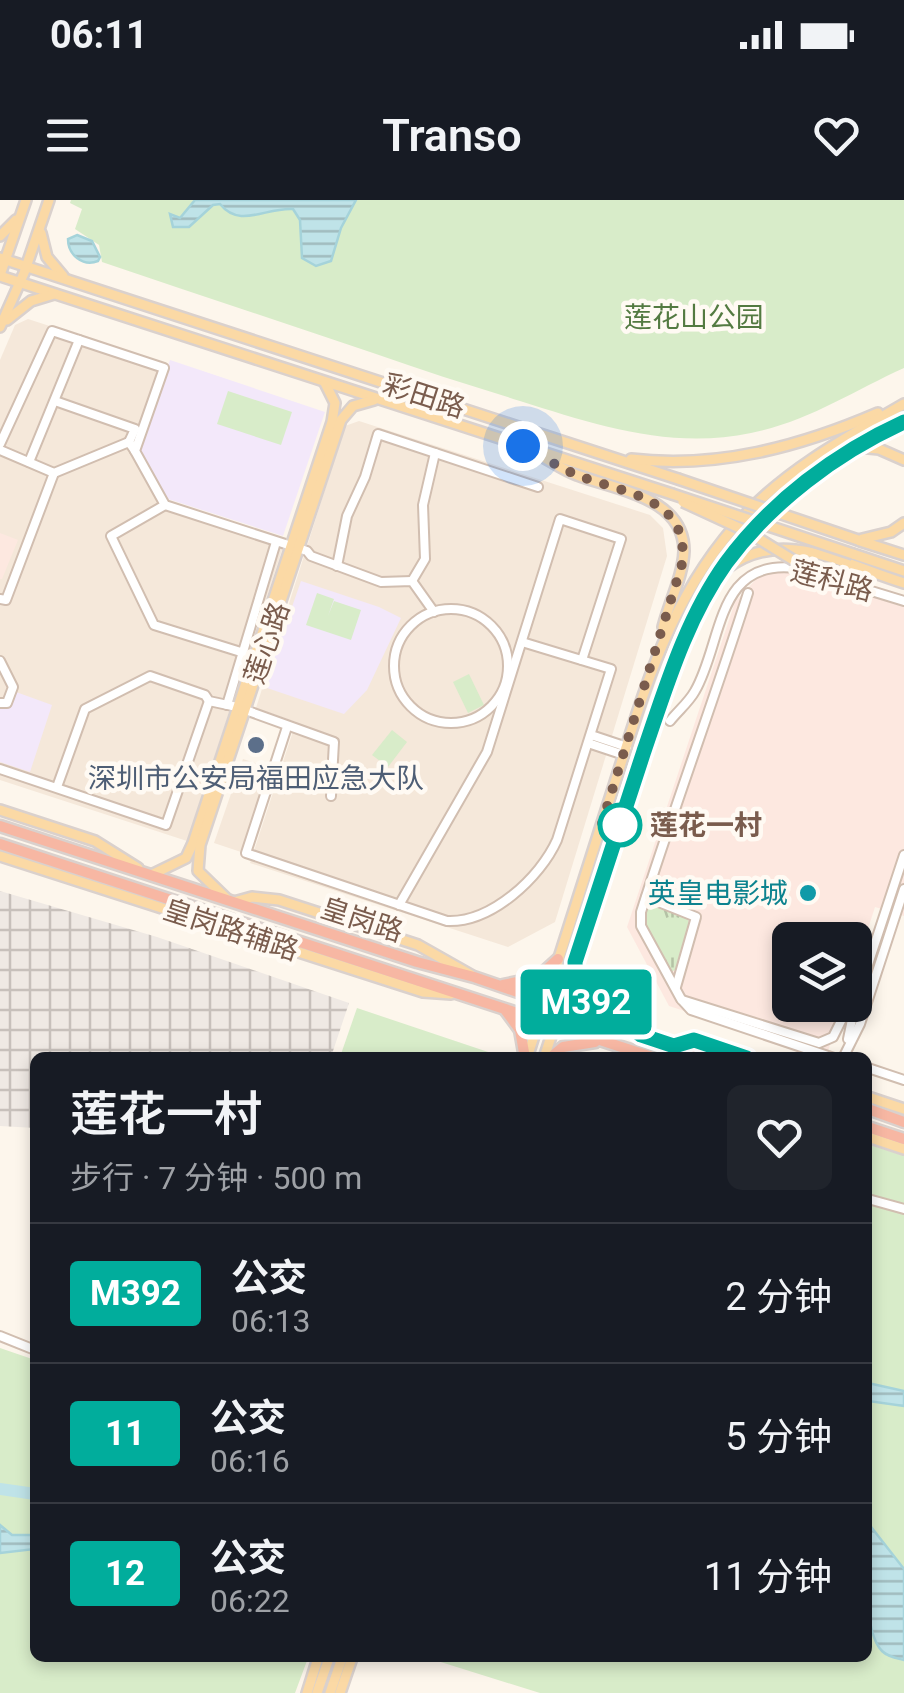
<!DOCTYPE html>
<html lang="zh">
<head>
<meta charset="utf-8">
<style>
  :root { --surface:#171b24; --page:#20242c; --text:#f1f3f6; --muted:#9ea1a6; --line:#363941 }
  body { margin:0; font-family:Roboto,"Noto Sans SC",sans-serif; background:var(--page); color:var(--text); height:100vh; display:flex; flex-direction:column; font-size:38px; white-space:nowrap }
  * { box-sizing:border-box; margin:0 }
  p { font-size:32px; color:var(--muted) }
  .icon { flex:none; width:55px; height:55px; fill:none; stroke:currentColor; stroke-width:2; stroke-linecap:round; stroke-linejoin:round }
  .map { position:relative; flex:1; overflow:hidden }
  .drawer { position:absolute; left:30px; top:852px; width:842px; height:610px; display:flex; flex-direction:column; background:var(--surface); border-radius:15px; box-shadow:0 5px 15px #0003 }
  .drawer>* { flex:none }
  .badge { padding:0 20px; border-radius:8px; font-size:35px; line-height:65px }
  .fabs { position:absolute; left:772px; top:722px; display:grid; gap:20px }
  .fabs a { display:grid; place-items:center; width:100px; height:100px; border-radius:15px; background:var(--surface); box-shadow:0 5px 15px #0003; font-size:50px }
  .you { position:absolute; width:50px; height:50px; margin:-25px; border:8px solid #fff; border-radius:50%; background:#1a73e8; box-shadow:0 0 0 15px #1a73e833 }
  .map>.badge { position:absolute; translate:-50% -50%; box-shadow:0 0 0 5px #fff }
  .round { display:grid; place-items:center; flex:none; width:105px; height:105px; border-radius:15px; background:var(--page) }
  .head { display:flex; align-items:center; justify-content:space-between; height:170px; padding:0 40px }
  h1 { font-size:48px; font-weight:600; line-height:75px }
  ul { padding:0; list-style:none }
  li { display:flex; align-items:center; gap:30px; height:140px; padding:0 40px; border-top:2px solid var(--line) }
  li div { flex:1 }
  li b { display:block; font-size:38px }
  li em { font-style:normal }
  li .badge { min-width:110px; font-weight:700; text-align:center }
  .status { display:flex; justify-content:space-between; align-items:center; height:70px; padding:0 50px; background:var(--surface); direction:ltr }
  .status svg { height:28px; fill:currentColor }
  header { display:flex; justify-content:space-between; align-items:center; height:130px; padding:0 40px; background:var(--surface); font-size:45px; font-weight:600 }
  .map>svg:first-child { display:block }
</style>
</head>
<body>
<div class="status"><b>06:11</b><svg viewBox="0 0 49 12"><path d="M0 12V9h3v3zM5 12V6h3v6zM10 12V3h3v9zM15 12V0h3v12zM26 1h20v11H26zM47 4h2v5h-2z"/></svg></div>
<header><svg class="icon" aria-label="menu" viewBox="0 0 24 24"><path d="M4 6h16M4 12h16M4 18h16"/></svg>Transo<svg class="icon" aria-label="heart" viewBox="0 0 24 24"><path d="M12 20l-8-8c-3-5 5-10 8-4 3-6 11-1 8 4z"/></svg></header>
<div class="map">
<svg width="904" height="1493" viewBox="0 0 904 1493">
  <defs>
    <pattern id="industrial-grid" width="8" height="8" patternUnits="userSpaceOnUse" patternTransform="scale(2.5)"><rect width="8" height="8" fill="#efe9e4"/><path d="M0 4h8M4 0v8" fill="none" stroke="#c7c0bb"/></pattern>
    <pattern id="grass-tufts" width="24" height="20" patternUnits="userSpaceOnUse" patternTransform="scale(2.5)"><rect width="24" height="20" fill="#d8ecc9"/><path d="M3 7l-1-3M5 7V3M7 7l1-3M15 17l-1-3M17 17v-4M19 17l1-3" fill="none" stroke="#b4c2a5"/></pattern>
    <pattern id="water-rules" width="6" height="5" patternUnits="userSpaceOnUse" patternTransform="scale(2.5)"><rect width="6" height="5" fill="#bfe3e8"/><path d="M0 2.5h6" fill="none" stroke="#a0bbbe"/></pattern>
  </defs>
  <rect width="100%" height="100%" fill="#fdf6ec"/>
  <g fill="#f5e8da">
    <path d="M28 119 164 163 134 245 166 301 285 341 187 641 0 580V160L15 125Z"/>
    <path d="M359 221 650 315 663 328 667 356 555 722 508 747 250 663 296 522 256 508 345 226Z"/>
    <path d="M243 559 270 568 241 652 214 643Z"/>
  </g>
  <g fill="#fde8e0">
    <path d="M0 333 18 340 2 379H0Z"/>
    <path d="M788 370 904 407V716L875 707 855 769V740H790V805H843L826 857 669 806 627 727 735 402 760 375Z"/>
  </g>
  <path fill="url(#industrial-grid)" d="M0 691 157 737 349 803 331 857 35 858V928L0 926Z"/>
  <g fill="#f3e8fa">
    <path d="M170 160 325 212 283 336 168 299 138 252Z"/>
    <path d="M301 381 379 407 401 418 367 490 344 514 264 487Z"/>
    <path d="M16 492 52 505 30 572 0 562V507H10Z"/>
  </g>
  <path fill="url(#grass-tufts)" d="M654 705 685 714 689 722 675 770 671 772 644 725 647 709Z"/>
  <g fill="#d8ecc9">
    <path d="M71 0H904V168C853 191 807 222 751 233 671 250 596 225 520 201 472 186 424 171 376 154 285 123 193 93 102 62L99 45 75 29 82 9 70 3Z"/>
    <path d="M228 191 292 212 281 245 217 224Z"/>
    <path d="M317 393 334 399 328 416 334 401 361 410 351 440 306 425Z"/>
    <path d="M469 474 484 505 468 513 453 482Z"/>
    <path d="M392 530 407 542 388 567 372 555Z"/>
    <path d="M357 808 503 857H340Z"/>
    <path d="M868 941 904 952V1493H540L428 1458H868Z"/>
    <path d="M0 1148 35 1160V1458H308L295 1493H0Z"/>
  </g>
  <g fill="url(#water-rules)" stroke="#a5d3da" stroke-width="2.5">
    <path d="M195 0H356L341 28 331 61 316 66 302 58 300 20 293 9C266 7 240 29 220 4L213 5 189 27H173L170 14 180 18Z"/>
    <path d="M77 35 92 41 100 57 98 61C83 67 68 55 68 39Z"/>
    <path d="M868 1183 904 1191V1206L868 1201Z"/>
    <path d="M868 1323 904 1369V1460C896 1458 888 1457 882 1451 861 1430 867 1352 868 1323Z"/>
    <path d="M0 1325 12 1335H35V1349L0 1353Z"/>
  </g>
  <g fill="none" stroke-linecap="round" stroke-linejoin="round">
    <path stroke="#bfe3e8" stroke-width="12" d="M0 1289 35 1294"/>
    <g stroke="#d1beb0" stroke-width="12">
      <g id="minor">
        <path d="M55 201 135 229 129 242"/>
        <path d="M0 244 52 131 164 168 135 251 165 305 307 351 311 356 381 382 412 381 434 412"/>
        <path d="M0 250 54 273 129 242 135 251"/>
        <path d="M29 262 79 140"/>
        <path d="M165 305 111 336 154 425 244 453"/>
        <path d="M337 366 347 316 365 277 378 234 538 287"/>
        <path d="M412 381 425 359 423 305 435 253"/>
        <path d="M748 393C714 500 675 605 641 712V726L681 799 691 810 834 858"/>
        <path d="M0 399 6 400 54 273"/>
        <circle cx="451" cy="466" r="57"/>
        <path d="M0 461 13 487 7 503H0"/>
        <path d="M227 505 276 342"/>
        <path d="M670 521C678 511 689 502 695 491 723 443 715 358 796 368L904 401"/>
        <path d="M287 527 246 653 447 721C491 723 540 678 557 640L611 469 522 442"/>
        <path d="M591 535 627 547"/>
        <path d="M588 543 624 555"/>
        <path d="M0 569 166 625 209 501"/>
        <path d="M57 587 85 509 150 476 205 495 209 501 237 507 334 542 331 596"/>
        <path d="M646 697 696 717 676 787"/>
        <path d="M399 705 487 552 560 319 621 339 582 460"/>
        <path d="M682 800 819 843 833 837 849 805"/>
        <path d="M855 804 904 655"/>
        <path d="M848 839 855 805"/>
        <path d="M843 858 860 824 904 689"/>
        <path d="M868 868 904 880"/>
        <path d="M868 999 904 1009"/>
        <path d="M0 1136 35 1150"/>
      </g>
    </g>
    <g stroke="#dad1cd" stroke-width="14">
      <g id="major">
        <path d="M41 33 47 57 63 76"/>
        <path d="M0 36 16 20"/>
        <path d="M0 58 678 279"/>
        <path d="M0 75 26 0"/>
        <path d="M0 76 672 294"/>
        <path d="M7 120 31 101 54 94"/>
        <path d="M0 127 24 73 49 0"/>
        <path d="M858 247 879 249 904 260"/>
        <path d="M543 257C554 263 565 271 577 275 616 290 684 297 684 351 683 376 669 403 663 427"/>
        <path d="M631 259C717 269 799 247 878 213"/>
        <path d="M858 340 891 332 904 323"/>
        <path d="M860 341 904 355"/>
        <path d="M853 354 904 371"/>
        <path d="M727 368C783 326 844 365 904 383"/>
        <path d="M0 610 95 641 138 668"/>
        <path d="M0 656 423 792 451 794"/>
        <path d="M151 675 186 658 193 643 332 222 335 203 325 183"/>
        <path d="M228 700 198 671 200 645 341 220 353 206 374 200"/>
        <path d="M234 702 252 697 279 700 418 745 471 775"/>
        <path d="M674 846 694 841 747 858"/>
        <path d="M527 858C554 773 581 688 608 604 643 497 667 395 748 312 792 266 849 236 904 204"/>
        <path d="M544 858C575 764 605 670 636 577 660 504 681 423 727 361 772 301 836 254 904 222"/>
        <path d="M868 897 904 909"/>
        <path d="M868 937 904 949"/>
        <path d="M307 1493 318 1458"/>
        <path d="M317 1493 329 1458"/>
        <path d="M330 1493 342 1458"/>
        <path d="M340 1493 352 1458"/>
      </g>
    </g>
    <g stroke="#dad1cd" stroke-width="15">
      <g id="highway">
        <path d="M0 626 417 762 474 777 710 858"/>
        <path d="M0 644 655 858"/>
        <path d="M575 762C578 773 574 785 579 795 586 807 623 819 636 831"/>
        <path d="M503 785 537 778 558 759"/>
        <path d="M506 811 520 830 525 858"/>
        <path d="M550 858 563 847 595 842"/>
        <path d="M868 909 904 922"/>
        <path d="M868 927 904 939"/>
      </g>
    </g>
    <use href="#minor" stroke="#fff" stroke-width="8"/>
    <use href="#major" stroke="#fbd9a5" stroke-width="9"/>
    <use href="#highway" stroke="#f7b7a3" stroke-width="10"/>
    <g stroke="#dad1cd" stroke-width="14" stroke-linecap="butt">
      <g id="major-bridge">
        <path d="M678 279 858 340"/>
        <path d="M672 294 853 354"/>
        <path d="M683 302 748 332 809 370"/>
      </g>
    </g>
    <use href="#major-bridge" stroke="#fbd9a5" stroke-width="9"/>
  </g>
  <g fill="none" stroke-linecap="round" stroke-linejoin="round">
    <g stroke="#fff" stroke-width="22">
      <path id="line" d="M747 858 694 840 674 846 641 835 616 816 583 801 576 787 575 762C598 691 621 621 644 551 666 487 686 419 726 363 771 302 836 253 904 222"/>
    </g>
    <use href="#line" stroke="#01ad9c" stroke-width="15"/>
    <path stroke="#7a5c4d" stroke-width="10" stroke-dasharray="0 18" d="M523 246C541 256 560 268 579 276 627 294 690 298 682 364L602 623 620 625"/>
  </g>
  <circle fill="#5c6f8a" stroke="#fffaf3" stroke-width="4" cx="256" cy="545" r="10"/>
  <circle fill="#fff" stroke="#01ad9c" stroke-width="5" cx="620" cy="625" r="20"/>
  <circle fill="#0f9aa8" stroke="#fffaf3" stroke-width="4" cx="808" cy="693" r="10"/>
  <g text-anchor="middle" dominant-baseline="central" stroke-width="9" stroke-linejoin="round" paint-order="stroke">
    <g font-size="28" fill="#537a41" stroke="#fffaf3">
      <text x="694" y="117">莲花山公园</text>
    </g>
    <g font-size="28" fill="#7a5c4d" stroke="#fffaf3">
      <text transform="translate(424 196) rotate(18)">彩田路</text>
      <text transform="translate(832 381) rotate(15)">莲科路</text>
      <text transform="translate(267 443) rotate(-71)">莲心路</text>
      <text transform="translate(362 720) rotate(18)">皇岗路</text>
      <text transform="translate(231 730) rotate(18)">皇岗路辅路</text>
    </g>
    <g font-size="28" fill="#4e5e75" stroke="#fffaf3">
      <text x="256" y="578">深圳市公安局福田应急大队</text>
    </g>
    <g font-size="28" font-weight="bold" fill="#7a5c4d" stroke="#fffaf3" text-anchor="start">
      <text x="650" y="625">莲花一村</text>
    </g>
    <g font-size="28" fill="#0d838f" stroke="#fffaf3" text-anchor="end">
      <text x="788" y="693">英皇电影城</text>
    </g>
  </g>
</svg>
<div class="fabs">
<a><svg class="icon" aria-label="layers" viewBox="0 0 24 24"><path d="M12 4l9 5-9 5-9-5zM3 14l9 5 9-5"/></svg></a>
</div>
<div class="you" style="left:523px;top:246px"></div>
<b class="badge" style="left:586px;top:802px;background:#01ad9c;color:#fff">M392</b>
<section class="drawer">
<div class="head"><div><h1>莲花一村</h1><p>步行 · 7 分钟 · 500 m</p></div><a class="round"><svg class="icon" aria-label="heart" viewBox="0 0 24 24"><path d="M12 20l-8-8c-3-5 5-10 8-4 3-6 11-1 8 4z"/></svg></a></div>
<ul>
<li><span class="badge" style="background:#01ad9c;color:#fff">M392</span><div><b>公交</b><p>06:13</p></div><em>2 分钟</em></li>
<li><span class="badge" style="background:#01ad9c;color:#fff">11</span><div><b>公交</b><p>06:16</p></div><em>5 分钟</em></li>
<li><span class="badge" style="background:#01ad9c;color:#fff">12</span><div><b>公交</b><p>06:22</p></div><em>11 分钟</em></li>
</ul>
</section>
</div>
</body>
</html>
